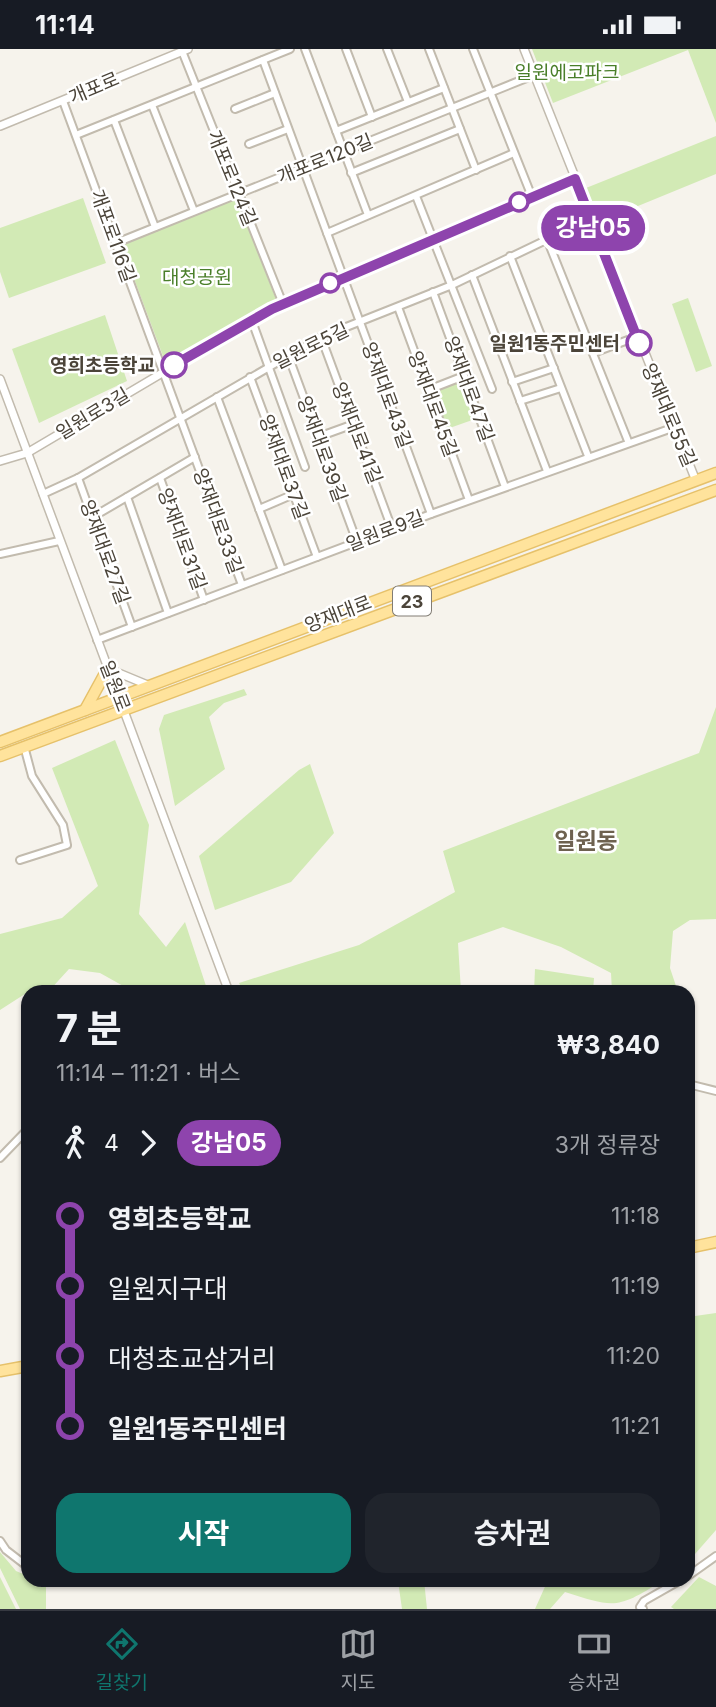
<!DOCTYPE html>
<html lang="ko">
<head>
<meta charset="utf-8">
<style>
  :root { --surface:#171b24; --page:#20242c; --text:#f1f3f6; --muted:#9ea1a6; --line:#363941; --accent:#0f766e }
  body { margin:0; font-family:Inter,"Noto Sans KR",sans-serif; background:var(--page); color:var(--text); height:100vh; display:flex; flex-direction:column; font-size:26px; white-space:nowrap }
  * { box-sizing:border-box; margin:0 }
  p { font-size:23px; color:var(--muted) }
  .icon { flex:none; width:38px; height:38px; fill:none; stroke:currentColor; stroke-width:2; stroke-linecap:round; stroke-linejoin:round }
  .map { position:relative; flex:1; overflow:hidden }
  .panel { position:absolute; left:21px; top:936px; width:674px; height:602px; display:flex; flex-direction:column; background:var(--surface); border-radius:21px; box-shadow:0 2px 5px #0004 }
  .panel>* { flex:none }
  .badge { padding:0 14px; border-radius:23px; font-size:24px; line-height:46px }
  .map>.badge { position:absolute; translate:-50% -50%; box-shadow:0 0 0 4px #fff }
  .legs { display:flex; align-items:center; gap:10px; height:77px; padding:0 35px; font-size:23px }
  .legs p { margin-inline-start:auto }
  .overview { display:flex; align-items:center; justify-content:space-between; height:119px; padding:0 35px }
  h1 { font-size:38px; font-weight:700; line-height:52px }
  .action { display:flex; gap:14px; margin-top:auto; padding:14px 35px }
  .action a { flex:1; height:80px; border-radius:21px; background:var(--accent); color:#fff; font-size:28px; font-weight:700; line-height:80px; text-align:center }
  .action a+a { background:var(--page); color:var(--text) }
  ul { padding:0 35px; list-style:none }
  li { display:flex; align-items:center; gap:24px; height:70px; font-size:26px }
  li i { display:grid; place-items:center; width:10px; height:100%; margin:0 9px; background:currentColor }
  li i::after { content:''; width:18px; height:18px; margin:-9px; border:5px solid; border-radius:50%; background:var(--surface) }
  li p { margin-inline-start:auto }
  li:first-child i { background:linear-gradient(#0000 50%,currentColor 0) }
  li:last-child i { background:linear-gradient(currentColor 50%,#0000 0) }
  .status { display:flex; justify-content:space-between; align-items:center; height:49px; padding:0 35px; background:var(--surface); direction:ltr }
  .status svg { height:19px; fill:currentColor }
  .menu { display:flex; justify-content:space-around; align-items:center; height:98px; border-top:2px solid var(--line); background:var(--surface); font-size:19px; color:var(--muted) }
  .menu a { display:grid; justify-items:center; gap:4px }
  .menu .current { color:var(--accent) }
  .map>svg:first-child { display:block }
</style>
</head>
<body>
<div class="status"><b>11:14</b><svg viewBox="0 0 49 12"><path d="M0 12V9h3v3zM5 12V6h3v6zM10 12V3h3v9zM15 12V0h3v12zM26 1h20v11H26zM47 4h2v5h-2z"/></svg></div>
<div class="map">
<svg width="716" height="1560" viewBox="0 0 716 1560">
  <rect width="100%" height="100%" fill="#f6f3ec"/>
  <g fill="#d2eab5">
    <path d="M532 0H716V74L688 1 553 54Z"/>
    <path d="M716 87V125L599 173 586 139Z"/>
    <path d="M236 148 276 250 166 315 121 195Z"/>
    <path d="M83 149 106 214 9 249 0 223V179Z"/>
    <path d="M688 249 712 317 696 323 672 255Z"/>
    <path d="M105 266 127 332 39 374 12 300Z"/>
    <path d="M464 329 478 369 444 381 430 342Z"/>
    <path d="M244 640 247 646 224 654 209 668 225 720 175 757 159 680 164 666Z"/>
    <path d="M716 658V870L690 871 673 882 670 919 678 943H612L611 924 561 898 503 878 458 894 461 943H244L239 934 359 896 455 843 443 802 699 704Z"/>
    <path d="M115 691 149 776 139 865 166 898 185 873 207 940 165 938 134 943 100 924 69 920 48 943H28L0 961V885L62 869 98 837 52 719Z"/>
    <path d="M310 715 334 784 291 833 215 861 199 807 299 721Z"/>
    <path d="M535 920 594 929 593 943H534Z"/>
    <path d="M716 1264V1481L688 1513V1268Z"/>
    <path d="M0 1503 16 1522 28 1527V1531L46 1534V1560H20L0 1519Z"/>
    <path d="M0 1528 16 1560H0Z"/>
    <path d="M699 1528 716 1537V1560H674L671 1558Z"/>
    <path d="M424 1531 427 1560H402L398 1532Z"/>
    <path d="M548 1531H664C618 1559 617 1560 565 1543L550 1560H535Z"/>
  </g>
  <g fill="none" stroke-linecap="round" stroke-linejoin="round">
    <g stroke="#c2bbae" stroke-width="10">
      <g id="minor">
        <path d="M305 0 368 166"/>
        <path d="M346 0 372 68"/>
        <path d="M387 0 408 53"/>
        <path d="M429 0 476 121"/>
        <path d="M473 0 532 148"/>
        <path d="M182 2 283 255"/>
        <path d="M263 11 431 465"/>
        <path d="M63 52 242 536"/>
        <path d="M152 56 194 162"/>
        <path d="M235 60 275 44"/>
        <path d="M114 71 155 178"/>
        <path d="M336 82 444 39"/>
        <path d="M76 86 290 0"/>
        <path d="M249 95 288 80"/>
        <path d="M351 124 460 80"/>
        <path d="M416 147 492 340"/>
        <path d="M327 184 514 104"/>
        <path d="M547 190 628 392"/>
        <path d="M116 194 534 26"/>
        <path d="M510 207 588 407"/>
        <path d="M472 226 547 422"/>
        <path d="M433 243 505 438"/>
        <path d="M398 258 469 451"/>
        <path d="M252 272 305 418"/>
        <path d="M321 288 392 480"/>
        <path d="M593 304 636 288"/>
        <path d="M288 306 357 493"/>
        <path d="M250 328 317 508"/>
        <path d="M512 333 554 319"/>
        <path d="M428 341 464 327"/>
        <path d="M217 348 282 521"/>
        <path d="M520 352 561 339"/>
        <path d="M318 388 354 375"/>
        <path d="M78 429 132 578"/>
        <path d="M160 429 204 551"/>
        <path d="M43 445 78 429 321 288 452 236 590 170"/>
        <path d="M127 448 168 564"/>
        <path d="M259 460 294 445"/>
        <path d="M91 469 195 408"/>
        <path d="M0 505 59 492"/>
        <path d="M97 591 431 465 675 378"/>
        <path d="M20 811 67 796 63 776 32 727 24 697"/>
        <path d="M688 1035 716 1042"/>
        <path d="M0 1109 28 1080"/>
        <path d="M0 1492 6 1501 28 1518"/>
        <path d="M688 1527 716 1507"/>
        <path d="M643 1560 640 1558 644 1552 681 1531"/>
      </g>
    </g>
    <g stroke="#c2bbae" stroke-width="10">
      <g id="tertiary">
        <path d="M524 0 696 432"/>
        <path d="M0 77 188 0"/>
        <path d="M0 330 229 943"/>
        <path d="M0 412 27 404 272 259 575 130"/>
        <path d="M109 620 150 637"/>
      </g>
    </g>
    <g stroke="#e6c16a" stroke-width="13">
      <g id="primary">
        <path d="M85 661 108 619"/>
        <path d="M0 693 716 424"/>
        <path d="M0 707 716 441"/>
        <path d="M688 1199 716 1193"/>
        <path d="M0 1322 28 1317"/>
      </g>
    </g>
    <use href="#minor" stroke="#fff" stroke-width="6"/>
    <use href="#tertiary" stroke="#fff" stroke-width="7"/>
    <use href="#primary" stroke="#ffe39c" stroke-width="10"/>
  </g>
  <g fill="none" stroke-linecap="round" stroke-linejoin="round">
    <g stroke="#fff" stroke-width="16">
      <path id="line-1" d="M174 316 272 260 575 130 639 294"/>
    </g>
    <use href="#line-1" stroke="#8e44ad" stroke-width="10"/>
  </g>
  <g fill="#fff" stroke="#8e44ad" stroke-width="3.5">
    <circle cx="519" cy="153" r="9"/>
    <circle cx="330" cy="234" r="9"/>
    <circle cx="639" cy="294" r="12"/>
    <circle cx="174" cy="316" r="12"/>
  </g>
  <g text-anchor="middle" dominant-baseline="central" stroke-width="5" stroke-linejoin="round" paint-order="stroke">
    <rect fill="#fff" stroke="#817c74" stroke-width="2" x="393" y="537.5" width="38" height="29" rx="5"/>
    <g font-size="18" font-weight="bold" fill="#4b4439">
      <text x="412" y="552">23</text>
    </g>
    <g font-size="19" fill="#4a7f2a" stroke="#fff">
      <text x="567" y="23">일원에코파크</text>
      <text x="197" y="228">대청공원</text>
    </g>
    <g font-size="19" fill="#4b4439" stroke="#fff">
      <text transform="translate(94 39) rotate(-23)">개포로</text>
      <text transform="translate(325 110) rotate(-22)">개포로120길</text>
      <text transform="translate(232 129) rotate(68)">개포로124길</text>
      <text transform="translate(113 187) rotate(70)">개포로116길</text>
      <text transform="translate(311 297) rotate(-26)">일원로5길</text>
      <text transform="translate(469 340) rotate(70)">양재대로47길</text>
      <text transform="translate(387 346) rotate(70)">양재대로43길</text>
      <text transform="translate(433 355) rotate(70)">양재대로45길</text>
      <text transform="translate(93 365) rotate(-31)">일원로3길</text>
      <text transform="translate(669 366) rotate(67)">양재대로55길</text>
      <text transform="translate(357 384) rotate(69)">양재대로41길</text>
      <text transform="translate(322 400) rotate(70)">양재대로39길</text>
      <text transform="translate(284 418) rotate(70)">양재대로37길</text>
      <text transform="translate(218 472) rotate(70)">양재대로33길</text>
      <text transform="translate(385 482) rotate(-21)">일원로9길</text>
      <text transform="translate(182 490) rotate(70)">양재대로31길</text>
      <text transform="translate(105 503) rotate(70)">양재대로27길</text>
      <text transform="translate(338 565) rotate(-21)">양재대로</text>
      <text transform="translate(115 637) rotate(69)">일원로</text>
    </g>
    <g font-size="19" font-weight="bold" fill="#4b4439" stroke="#fff" text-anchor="end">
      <text x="620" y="294">일원1동주민센터</text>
      <text x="155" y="316">영희초등학교</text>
    </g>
    <g font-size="23" font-weight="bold" fill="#6e6250" stroke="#fff">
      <text x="586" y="792">일원동</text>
    </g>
  </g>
</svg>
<b class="badge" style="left:593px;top:179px;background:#8e44ad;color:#fff">강남05</b>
<section class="panel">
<div class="overview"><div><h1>7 분</h1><p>11:14 – 11:21 · 버스</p></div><b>₩3,840</b></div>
<div class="legs"><svg class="icon" aria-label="walk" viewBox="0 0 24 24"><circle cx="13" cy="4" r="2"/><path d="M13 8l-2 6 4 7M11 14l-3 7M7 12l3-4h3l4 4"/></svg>4<svg class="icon" aria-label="forward" viewBox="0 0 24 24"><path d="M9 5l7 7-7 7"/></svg><b class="badge" style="background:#8e44ad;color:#fff">강남05</b><p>3개 정류장</p></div>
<ul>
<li><i style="color:#8e44ad"></i><b>영희초등학교</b><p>11:18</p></li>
<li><i style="color:#8e44ad"></i><span>일원지구대</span><p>11:19</p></li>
<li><i style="color:#8e44ad"></i><span>대청초교삼거리</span><p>11:20</p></li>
<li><i style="color:#8e44ad"></i><b>일원1동주민센터</b><p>11:21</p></li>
</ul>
<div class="action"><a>시작</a><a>승차권</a></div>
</section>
</div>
<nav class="menu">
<a class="current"><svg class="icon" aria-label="directions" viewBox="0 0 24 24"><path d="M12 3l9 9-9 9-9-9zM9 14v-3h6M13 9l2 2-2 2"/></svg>길찾기</a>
<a><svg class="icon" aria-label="map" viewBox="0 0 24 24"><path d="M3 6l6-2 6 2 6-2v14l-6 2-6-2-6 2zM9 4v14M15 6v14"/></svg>지도</a>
<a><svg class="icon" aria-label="tickets" viewBox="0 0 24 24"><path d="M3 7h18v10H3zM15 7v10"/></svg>승차권</a>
</nav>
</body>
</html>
